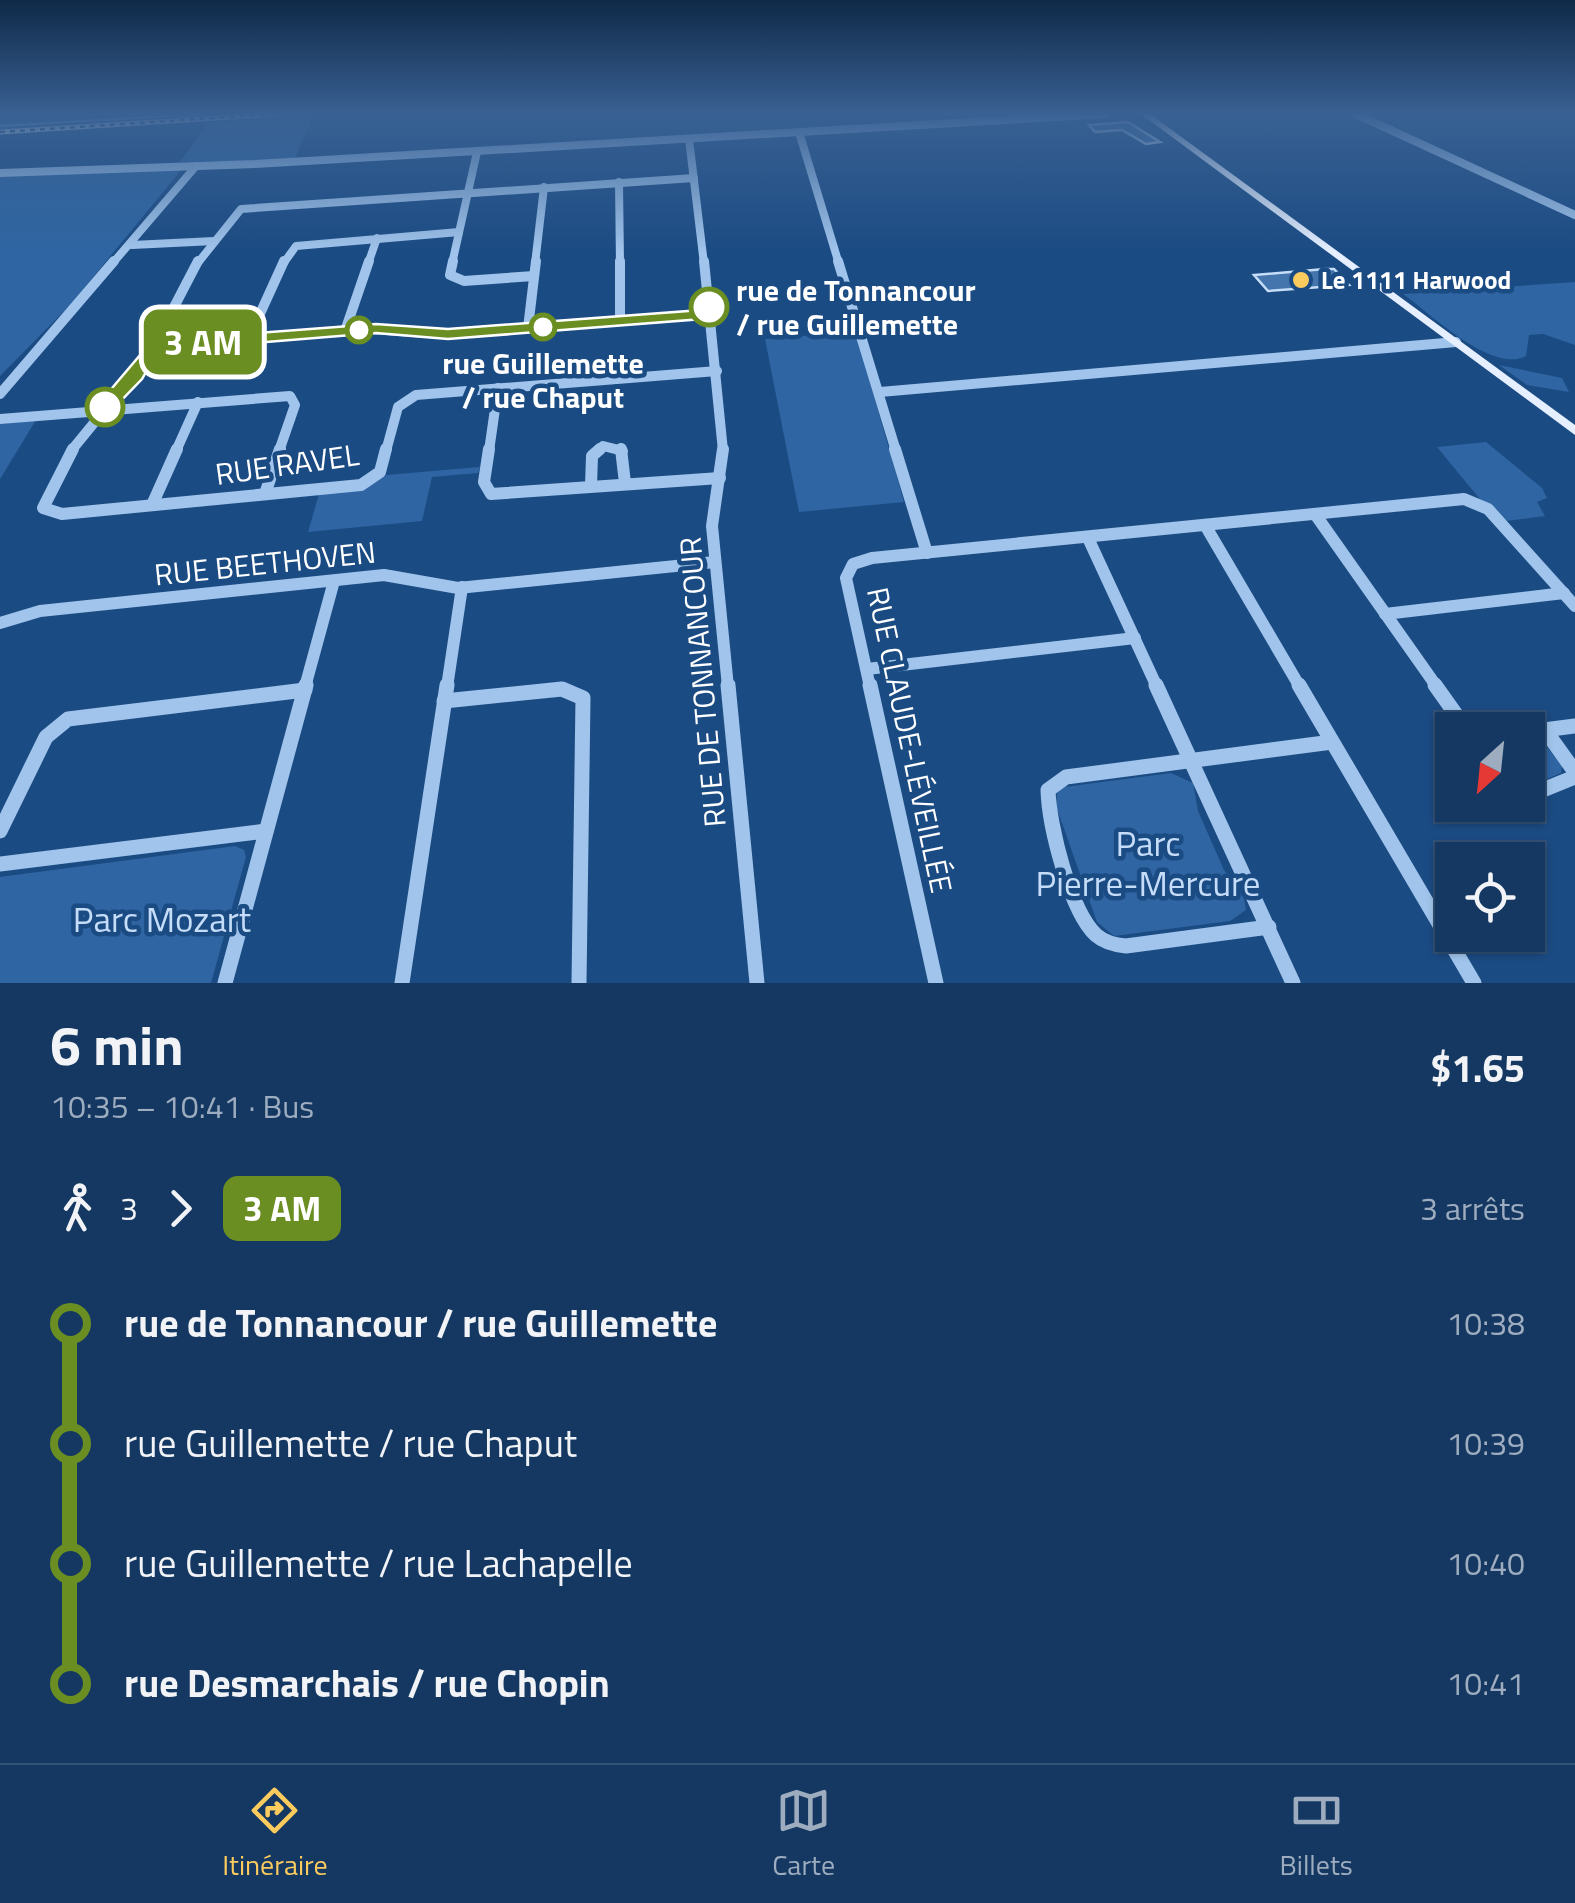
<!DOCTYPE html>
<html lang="fr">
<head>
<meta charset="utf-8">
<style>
  :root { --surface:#143862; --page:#21436b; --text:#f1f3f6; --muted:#9dacbe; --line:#335277; --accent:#fccb5d }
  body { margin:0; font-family:"Titillium Web",sans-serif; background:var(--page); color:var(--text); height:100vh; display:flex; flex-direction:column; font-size:38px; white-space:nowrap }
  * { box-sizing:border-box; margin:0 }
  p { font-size:32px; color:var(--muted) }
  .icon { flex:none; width:55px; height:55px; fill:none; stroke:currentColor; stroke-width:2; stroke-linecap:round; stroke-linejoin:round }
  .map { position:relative; height:983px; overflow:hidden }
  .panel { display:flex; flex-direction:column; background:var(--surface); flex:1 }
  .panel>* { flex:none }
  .badge { padding:0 20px; border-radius:15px; font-size:35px; line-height:65px }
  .needle { width:65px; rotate:207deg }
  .tools { position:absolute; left:1435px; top:712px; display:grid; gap:20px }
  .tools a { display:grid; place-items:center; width:110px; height:110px; border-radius:0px; background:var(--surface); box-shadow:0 2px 8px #0004,0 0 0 2px var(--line); font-size:50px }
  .map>.badge { position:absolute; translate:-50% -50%; box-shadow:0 0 0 5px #fff }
  .legs { display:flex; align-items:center; gap:15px; height:110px; padding:0 50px; font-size:32px }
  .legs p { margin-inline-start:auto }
  .summary { display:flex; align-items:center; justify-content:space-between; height:170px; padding:0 50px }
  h1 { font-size:55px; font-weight:700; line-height:75px }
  ul { padding:0 50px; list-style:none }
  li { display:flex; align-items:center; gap:35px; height:120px; font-size:38px }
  li i { display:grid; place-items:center; width:15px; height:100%; margin:0 12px; background:currentColor }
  li i::after { content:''; width:25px; height:25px; margin:-12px; border:8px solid; border-radius:50%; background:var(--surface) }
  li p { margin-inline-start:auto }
  li:first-child i { background:linear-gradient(#0000 50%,currentColor 0) }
  li:last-child i { background:linear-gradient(currentColor 50%,#0000 0) }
  .menu { display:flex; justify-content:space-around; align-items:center; height:140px; border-top:2px solid var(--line); background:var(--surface); font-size:28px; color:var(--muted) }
  .menu a { display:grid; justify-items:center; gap:5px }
  .menu .on { color:var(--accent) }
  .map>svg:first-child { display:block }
</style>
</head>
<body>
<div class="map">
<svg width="1575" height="983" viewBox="0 0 1575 983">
  <rect width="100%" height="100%" fill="#1b4b83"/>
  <g fill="#2e65a2">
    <path d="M0 114H188L0 129Z"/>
    <path d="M314 115 294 160 180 162 208 123Z"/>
    <path d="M141 169H182L71 304 0 376V177Z"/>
    <path d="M1575 282V345L1543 334 1529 335 1526 356C1492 374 1431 314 1403 294Z"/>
    <path d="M856 332 904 502 799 512 765 339Z"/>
    <path d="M1499 365 1562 378 1569 392 1527 385Z"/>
    <path d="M36 420 0 479V424Z"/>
    <path d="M1486 442 1542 488 1547 498 1537 502 1545 516 1506 521 1479 498 1437 447Z"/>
    <path d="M480 467 478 473 432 477 422 521 308 532 319 494 362 490 386 475Z"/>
    <path d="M1528 740 1547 747 1562 766 1561 773 1528 787Z"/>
    <path d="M1171 773 1193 783 1198 811 1224 870 1243 894 1246 910 1230 921 1114 936 1097 922 1056 806 1057 793 1064 787Z"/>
    <path d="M235 846 244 850 246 857 211 983H0V877Z"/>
  </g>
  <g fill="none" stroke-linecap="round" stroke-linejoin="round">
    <path stroke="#93bfed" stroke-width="2.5" d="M0 126 205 114"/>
  </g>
  <g fill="#4475ac" stroke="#c5ddf8" stroke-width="2.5">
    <path d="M1128 122 1160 142 1146 144 1122 130 1095 132 1089 125Z"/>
    <path d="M1325 269H1334L1349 285 1268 291 1254 275Z"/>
  </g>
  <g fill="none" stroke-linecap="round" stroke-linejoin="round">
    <g stroke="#a0c4eb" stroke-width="8">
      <path d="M1356 114 1575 215"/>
      <path d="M799 132 839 264"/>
      <path d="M689 139 704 264"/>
      <path d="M0 173 255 164 1106 114"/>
      <path d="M619 182 620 264"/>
      <path d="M132 245 214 241"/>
      <path d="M112 264 196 166"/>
      <path d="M197 264 241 209 694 178"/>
      <path d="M283 264 296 246 459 232"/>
      <path d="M368 264 377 238"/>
      <path d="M452 264 477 152"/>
      <path d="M535 264 544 187"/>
    </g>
    <g stroke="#a0c4eb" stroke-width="10">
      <path d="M453 261 450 275 464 281 534 276"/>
      <path d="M620 261V321"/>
      <path d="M704 261 723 451"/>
      <path d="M838 261 896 451"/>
      <path d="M528 328 536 261"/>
      <path d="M345 331 369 261"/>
      <path d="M249 338 284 261"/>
      <path d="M152 346 371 329 441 334 709 314"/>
      <path d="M880 392 1456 342"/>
      <path d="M0 394 114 261"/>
      <path d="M0 419 290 396 295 405 279 451"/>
      <path d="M71 451 148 357 198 261"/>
      <path d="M176 451 198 402"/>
      <path d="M386 451 398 407 416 395 717 371"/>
      <path d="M489 451 498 388"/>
      <path d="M597 451 603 446 623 451"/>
    </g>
    <g stroke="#a0c4eb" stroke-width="12">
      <path d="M73 449 43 508 62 514 361 485 380 472 386 449"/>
      <path d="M489 449 484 482 491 494 720 478"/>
      <path d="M621 449 625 483"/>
      <path d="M723 449 712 526 728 687"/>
      <path d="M895 449 927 553"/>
      <path d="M591 486 592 456 600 449"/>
      <path d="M265 494 280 449"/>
      <path d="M152 505 177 449"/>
      <path d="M1315 514 1437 687"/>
      <path d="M1205 525 1300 687"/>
      <path d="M1088 538 1157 687"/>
      <path d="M1385 614 1564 593"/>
      <path d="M0 623 40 611 384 575 458 588 715 562"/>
      <path d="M867 669 1135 638"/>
      <path d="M305 687 334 581"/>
      <path d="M447 687 462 587"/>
      <path d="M870 687 846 578 853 564 872 558 1464 499 1488 509 1575 606"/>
    </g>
    <g stroke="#a0c4eb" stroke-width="15">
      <path d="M728 685 757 983"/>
      <path d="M870 685 936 983"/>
      <path d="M1156 685 1293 983"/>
      <path d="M1299 685 1474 983"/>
      <path d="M1435 685 1467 730"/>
      <path d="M444 701 562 689 583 698 579 983"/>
      <path d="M1545 730 1575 772"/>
      <path d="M1528 732 1575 726"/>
      <path d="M1528 796 1575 777"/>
      <path d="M0 831 46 737 68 719 305 690"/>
      <path d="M0 864 266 831"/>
      <path d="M1269 927 1126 946C1115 945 1105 943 1096 935 1070 911 1049 825 1048 790L1066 777 1332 742"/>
      <path d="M225 983 306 685"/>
      <path d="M402 983 447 685"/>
    </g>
    <path fill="#e5efff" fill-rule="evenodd" d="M1141 114H1150L1575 425V435Z"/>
    <g stroke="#fff" stroke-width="5">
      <path id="rail" d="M0 132 278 114"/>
    </g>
    <use href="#rail" stroke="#1b4b83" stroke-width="2.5" stroke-dasharray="5" stroke-linecap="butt"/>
  </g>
  <linearGradient id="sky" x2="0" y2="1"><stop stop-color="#0f2948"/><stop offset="0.45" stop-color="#396193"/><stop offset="1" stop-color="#396193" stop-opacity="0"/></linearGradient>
  <rect width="1575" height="252" fill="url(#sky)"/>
  <path fill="#6b8e23" stroke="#fff" stroke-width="2.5" d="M703 303H714L715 318 448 339 376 333 158 351 142 379 111 411 96 407 152 341 376 324 448 329 701 310Z"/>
  <circle fill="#fccb5d" stroke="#1b4b83" stroke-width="4" cx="1301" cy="280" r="10"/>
  <g fill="#fff" stroke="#6b8e23" stroke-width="5">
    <circle cx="709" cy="307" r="18"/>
    <circle cx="543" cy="327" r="12"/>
    <circle cx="359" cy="330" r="12"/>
    <circle cx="105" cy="407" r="18"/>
  </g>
  <g text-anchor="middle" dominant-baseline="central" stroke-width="9" stroke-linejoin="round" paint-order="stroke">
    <g font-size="25" font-weight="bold" fill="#fff" stroke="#1b4b83" text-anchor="start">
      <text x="1321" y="280">Le 1111 Harwood</text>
    </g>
    <g font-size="30" font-weight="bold" fill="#fff" stroke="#1b4b83" text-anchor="start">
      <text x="736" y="290">rue de Tonnancour<tspan x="736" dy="34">/ rue Guillemette</tspan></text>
      <text x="543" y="363" text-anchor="middle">rue Guillemette<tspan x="543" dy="34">/ rue Chaput</tspan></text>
    </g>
    <g font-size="30" fill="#fff" stroke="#1b4b83">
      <text transform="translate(287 464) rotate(-8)">RUE RAVEL</text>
      <text transform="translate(265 563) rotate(-6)">RUE BEETHOVEN</text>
      <text transform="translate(702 682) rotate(-95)">RUE DE TONNANCOUR</text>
      <text transform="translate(910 740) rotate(78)">RUE CLAUDE-LÉVEILLÉE</text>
    </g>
    <g font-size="35" fill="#c5ddf8" stroke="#1b4b83">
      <text x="1148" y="843">Parc<tspan x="1148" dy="40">Pierre-Mercure</tspan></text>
      <text x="162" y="919">Parc Mozart</text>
    </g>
  </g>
</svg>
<div class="tools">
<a><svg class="needle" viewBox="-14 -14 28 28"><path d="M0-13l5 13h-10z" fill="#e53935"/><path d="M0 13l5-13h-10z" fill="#9dacbe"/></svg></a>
<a><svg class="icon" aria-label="locate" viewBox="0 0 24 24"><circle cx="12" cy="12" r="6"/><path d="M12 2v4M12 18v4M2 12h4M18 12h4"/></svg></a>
</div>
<b class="badge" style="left:203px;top:342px;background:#6b8e23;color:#fff">3 AM</b>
</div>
<section class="panel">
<div class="summary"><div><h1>6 min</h1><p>10:35 – 10:41 · Bus</p></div><b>$1.65</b></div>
<div class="legs"><svg class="icon" aria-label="walk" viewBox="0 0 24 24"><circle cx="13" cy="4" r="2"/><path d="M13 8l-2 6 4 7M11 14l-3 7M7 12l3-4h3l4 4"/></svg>3<svg class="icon" aria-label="forward" viewBox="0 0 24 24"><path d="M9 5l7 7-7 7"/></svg><b class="badge" style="background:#6b8e23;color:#fff">3 AM</b><p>3 arrêts</p></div>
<ul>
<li><i style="color:#6b8e23"></i><b>rue de Tonnancour / rue Guillemette</b><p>10:38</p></li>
<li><i style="color:#6b8e23"></i><span>rue Guillemette / rue Chaput</span><p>10:39</p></li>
<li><i style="color:#6b8e23"></i><span>rue Guillemette / rue Lachapelle</span><p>10:40</p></li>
<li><i style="color:#6b8e23"></i><b>rue Desmarchais / rue Chopin</b><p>10:41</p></li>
</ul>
</section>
<nav class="menu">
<a class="on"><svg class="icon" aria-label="directions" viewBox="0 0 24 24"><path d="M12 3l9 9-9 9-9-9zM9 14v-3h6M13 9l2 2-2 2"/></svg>Itinéraire</a>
<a><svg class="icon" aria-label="map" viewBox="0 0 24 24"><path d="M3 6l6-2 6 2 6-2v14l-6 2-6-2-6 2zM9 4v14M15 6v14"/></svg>Carte</a>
<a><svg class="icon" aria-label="tickets" viewBox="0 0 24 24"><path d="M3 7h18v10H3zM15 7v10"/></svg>Billets</a>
</nav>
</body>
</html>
